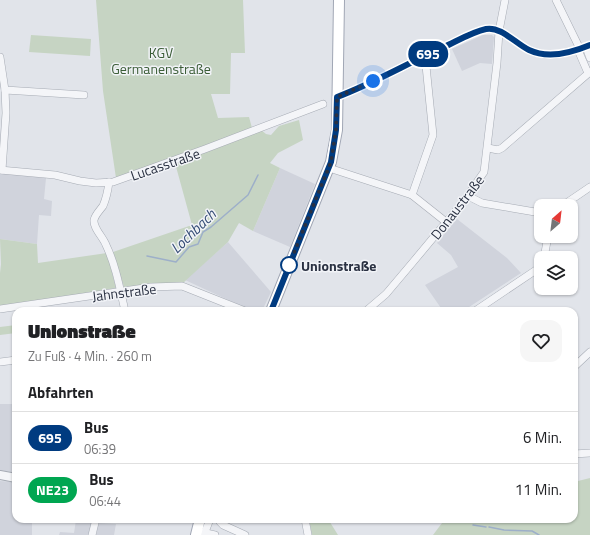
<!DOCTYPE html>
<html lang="de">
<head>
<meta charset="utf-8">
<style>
  :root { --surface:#fff; --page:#f6f6f6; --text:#202124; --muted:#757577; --line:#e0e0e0 }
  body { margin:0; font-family:"Titillium Web",sans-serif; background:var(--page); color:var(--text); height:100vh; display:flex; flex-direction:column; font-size:15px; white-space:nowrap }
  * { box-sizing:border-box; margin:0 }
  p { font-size:13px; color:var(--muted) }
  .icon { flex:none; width:22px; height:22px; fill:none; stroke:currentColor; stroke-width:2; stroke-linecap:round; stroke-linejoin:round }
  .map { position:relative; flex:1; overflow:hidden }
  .side { position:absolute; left:12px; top:307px; width:566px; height:216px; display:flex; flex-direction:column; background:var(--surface); border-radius:12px; box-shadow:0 1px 3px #0004 }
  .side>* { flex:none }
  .badge { padding:0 8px; border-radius:13px; font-size:14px; line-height:26px }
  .needle { width:26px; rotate:28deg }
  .controls { position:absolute; left:534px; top:199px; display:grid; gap:8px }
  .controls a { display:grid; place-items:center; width:44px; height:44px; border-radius:8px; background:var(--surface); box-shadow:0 1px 3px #0004; font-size:20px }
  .you { position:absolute; width:20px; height:20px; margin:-10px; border:3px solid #fff; border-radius:50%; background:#1a73e8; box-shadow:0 0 0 6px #1a73e833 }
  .map>.badge { position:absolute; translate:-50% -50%; box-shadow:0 0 0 2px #fff }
  h2 { padding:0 16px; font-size:15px; line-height:36px }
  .round { display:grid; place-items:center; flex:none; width:42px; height:42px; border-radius:12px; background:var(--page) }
  .headline { display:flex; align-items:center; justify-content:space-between; height:68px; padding:0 16px }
  h1 { font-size:19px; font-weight:800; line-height:30px }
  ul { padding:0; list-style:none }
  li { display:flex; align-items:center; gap:12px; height:52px; padding:0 16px; border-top:1px solid var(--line) }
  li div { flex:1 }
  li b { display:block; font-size:15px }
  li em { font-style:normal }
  li .badge { min-width:44px; font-weight:700; text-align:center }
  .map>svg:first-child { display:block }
</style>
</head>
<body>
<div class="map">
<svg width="590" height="535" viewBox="0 0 590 535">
  <rect width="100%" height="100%" fill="#e1e4ea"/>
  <g fill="#d0d3dc">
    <path d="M483 35H492L494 37 492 64 480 63 462 71 452 49Z"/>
    <path d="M280 168 315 184 290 247 253 231Z"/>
    <path d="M0 173 46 178 44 199 52 201 51 216 39 215 37 244 0 239Z"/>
    <path d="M457 219 507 258 521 273 463 311H443L425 285 458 267 451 255 437 243Z"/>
    <path d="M228 242 271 292 262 311H252L185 280Z"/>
    <path d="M0 404H16V473L0 470Z"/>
    <path d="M0 481 13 482V485L16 486V519H32V535H0Z"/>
    <path d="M76 520 92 521 88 535H59L60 532 74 533Z"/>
    <path d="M99 523 116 524 114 535H96Z"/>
  </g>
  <g fill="#c6d4c3">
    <path d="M96 0H243L245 53H231L230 94H211L218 118 249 117 252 128 116 178 103 91Z"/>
    <path d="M31 35 91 39 90 56 29 52Z"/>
    <path d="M299 120 303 140 278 153 270 163 280 168 253 231 239 223 228 242 183 283 124 287 113 252 192 225 175 163 261 130 266 134 271 135 279 126Z"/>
    <path d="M0 239 37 244 38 263 107 253 116 288 0 307V273L1 264Z"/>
    <path d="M16 325V333L0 335V327Z"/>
    <path d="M590 478V535H433L445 519H574V482Z"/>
    <path d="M309 519H328L338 535H312Z"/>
  </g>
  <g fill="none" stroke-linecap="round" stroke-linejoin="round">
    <g stroke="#9dafc9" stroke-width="1.5">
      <path d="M147 256 176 262 189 247 198 244 203 232 211 227 248 195 258 175"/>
      <path d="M473 525 486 527"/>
      <path d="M489 527 504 530 532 531 539 535"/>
    </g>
    <g stroke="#a6abb4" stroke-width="8">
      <g id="minor">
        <path d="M556 0 580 49"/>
        <path d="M586 47 590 58"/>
        <path d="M578 50 588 73"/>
        <path d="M0 57 5 90 6 113 2 170"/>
        <path d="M5 90 84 95"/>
        <path d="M337 97C374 83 408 63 444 47 457 41 472 32 486 29 501 26 516 44 529 50 548 59 572 53 590 45"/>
        <path d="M488 148 498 150 502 148 590 72"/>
        <path d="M329 168 412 195 446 222"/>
        <path d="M0 170 55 175 80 181 96 183 113 182 205 149 323 104"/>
        <path d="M109 182C108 190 106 199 103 206 100 210 95 215 94 220 93 228 103 237 106 245 116 266 120 289 125 311"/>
        <path d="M412 195 433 135 425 56"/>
        <path d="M468 196 482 203 541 213"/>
        <path d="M562 206 590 187"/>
        <path d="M544 258 548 236"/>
        <path d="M0 309 151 287 182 286 245 311"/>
        <path d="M366 311 386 294 413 262 463 202 484 172 497 63 499 31 505 0"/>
        <path d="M475 311 539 268 541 264"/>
        <path d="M0 362 16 360"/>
        <path d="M574 367 590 352"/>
        <path d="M574 454 590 453"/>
        <path d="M220 519V522L223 525 245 535"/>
        <path d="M305 519 308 535"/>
        <path d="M197 531 215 535"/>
        <path d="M205 532 210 519"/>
        <path d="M92 535 96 519"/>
      </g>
    </g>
    <g stroke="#a6abb4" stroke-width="10">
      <path id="tertiary" d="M0 475 16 478"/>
    </g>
    <g stroke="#a1a7b5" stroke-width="12">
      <g id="primary">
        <path d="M271 311 331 162 337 130 339 0"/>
        <path d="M196 535 200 519"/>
      </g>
    </g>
    <use href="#minor" stroke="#f4f5f8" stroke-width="7"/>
    <use href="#tertiary" stroke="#f4f5f8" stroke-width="8"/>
    <use href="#primary" stroke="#fff" stroke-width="10"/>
  </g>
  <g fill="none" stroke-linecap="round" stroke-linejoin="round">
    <g stroke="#fff" stroke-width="9">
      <path id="line" d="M271 311 331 162 336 130 337 97C374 83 408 63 444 47 457 41 472 32 486 29 501 26 516 44 529 50 548 59 571 53 590 45"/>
    </g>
    <use href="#line" stroke="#003b80" stroke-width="6"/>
    <path stroke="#2a3142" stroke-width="4" stroke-dasharray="0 7.2" d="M289 265 331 162 336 130 337 97 373 81"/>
  </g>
  <circle fill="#fff" stroke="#003b80" stroke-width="2" cx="289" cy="265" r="8"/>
  <g text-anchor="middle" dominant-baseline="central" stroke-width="3" stroke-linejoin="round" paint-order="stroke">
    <g font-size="14" fill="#3b5d37" stroke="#f1f3f7">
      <text x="161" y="52">KGV<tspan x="161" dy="16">Germanenstraße</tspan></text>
    </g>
    <g font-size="14" fill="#2a3142" stroke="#f1f3f7">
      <text transform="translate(165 164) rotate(-19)">Lucasstraße</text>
      <text transform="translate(457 207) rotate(-52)">Donaustraße</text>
      <text transform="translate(124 292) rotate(-7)">Jahnstraße</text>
    </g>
    <g font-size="14" font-weight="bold" fill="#2a3142" stroke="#f1f3f7" text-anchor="start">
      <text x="301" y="265">Unionstraße</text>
    </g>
    <g font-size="15" font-style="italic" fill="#344c75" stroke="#f1f3f7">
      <text transform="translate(193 231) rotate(-44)">Lochbach</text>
    </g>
  </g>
</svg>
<div class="controls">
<a><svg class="needle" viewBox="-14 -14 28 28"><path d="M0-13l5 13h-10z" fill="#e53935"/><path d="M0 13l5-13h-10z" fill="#757577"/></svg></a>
<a><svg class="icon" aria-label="layers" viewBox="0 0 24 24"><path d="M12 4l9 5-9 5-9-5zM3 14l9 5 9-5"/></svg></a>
</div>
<div class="you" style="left:373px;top:81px"></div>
<b class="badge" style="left:428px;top:54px;background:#003b80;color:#fff">695</b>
<section class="side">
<div class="headline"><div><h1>Unionstraße</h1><p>Zu Fuß · 4 Min. · 260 m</p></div><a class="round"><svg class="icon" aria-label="heart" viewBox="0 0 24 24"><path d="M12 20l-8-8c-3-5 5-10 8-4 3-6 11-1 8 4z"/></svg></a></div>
<h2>Abfahrten</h2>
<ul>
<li><span class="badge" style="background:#003b80;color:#fff">695</span><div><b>Bus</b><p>06:39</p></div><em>6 Min.</em></li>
<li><span class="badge" style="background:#00a651;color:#fff">NE23</span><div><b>Bus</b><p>06:44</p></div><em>11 Min.</em></li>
</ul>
</section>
</div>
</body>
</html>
